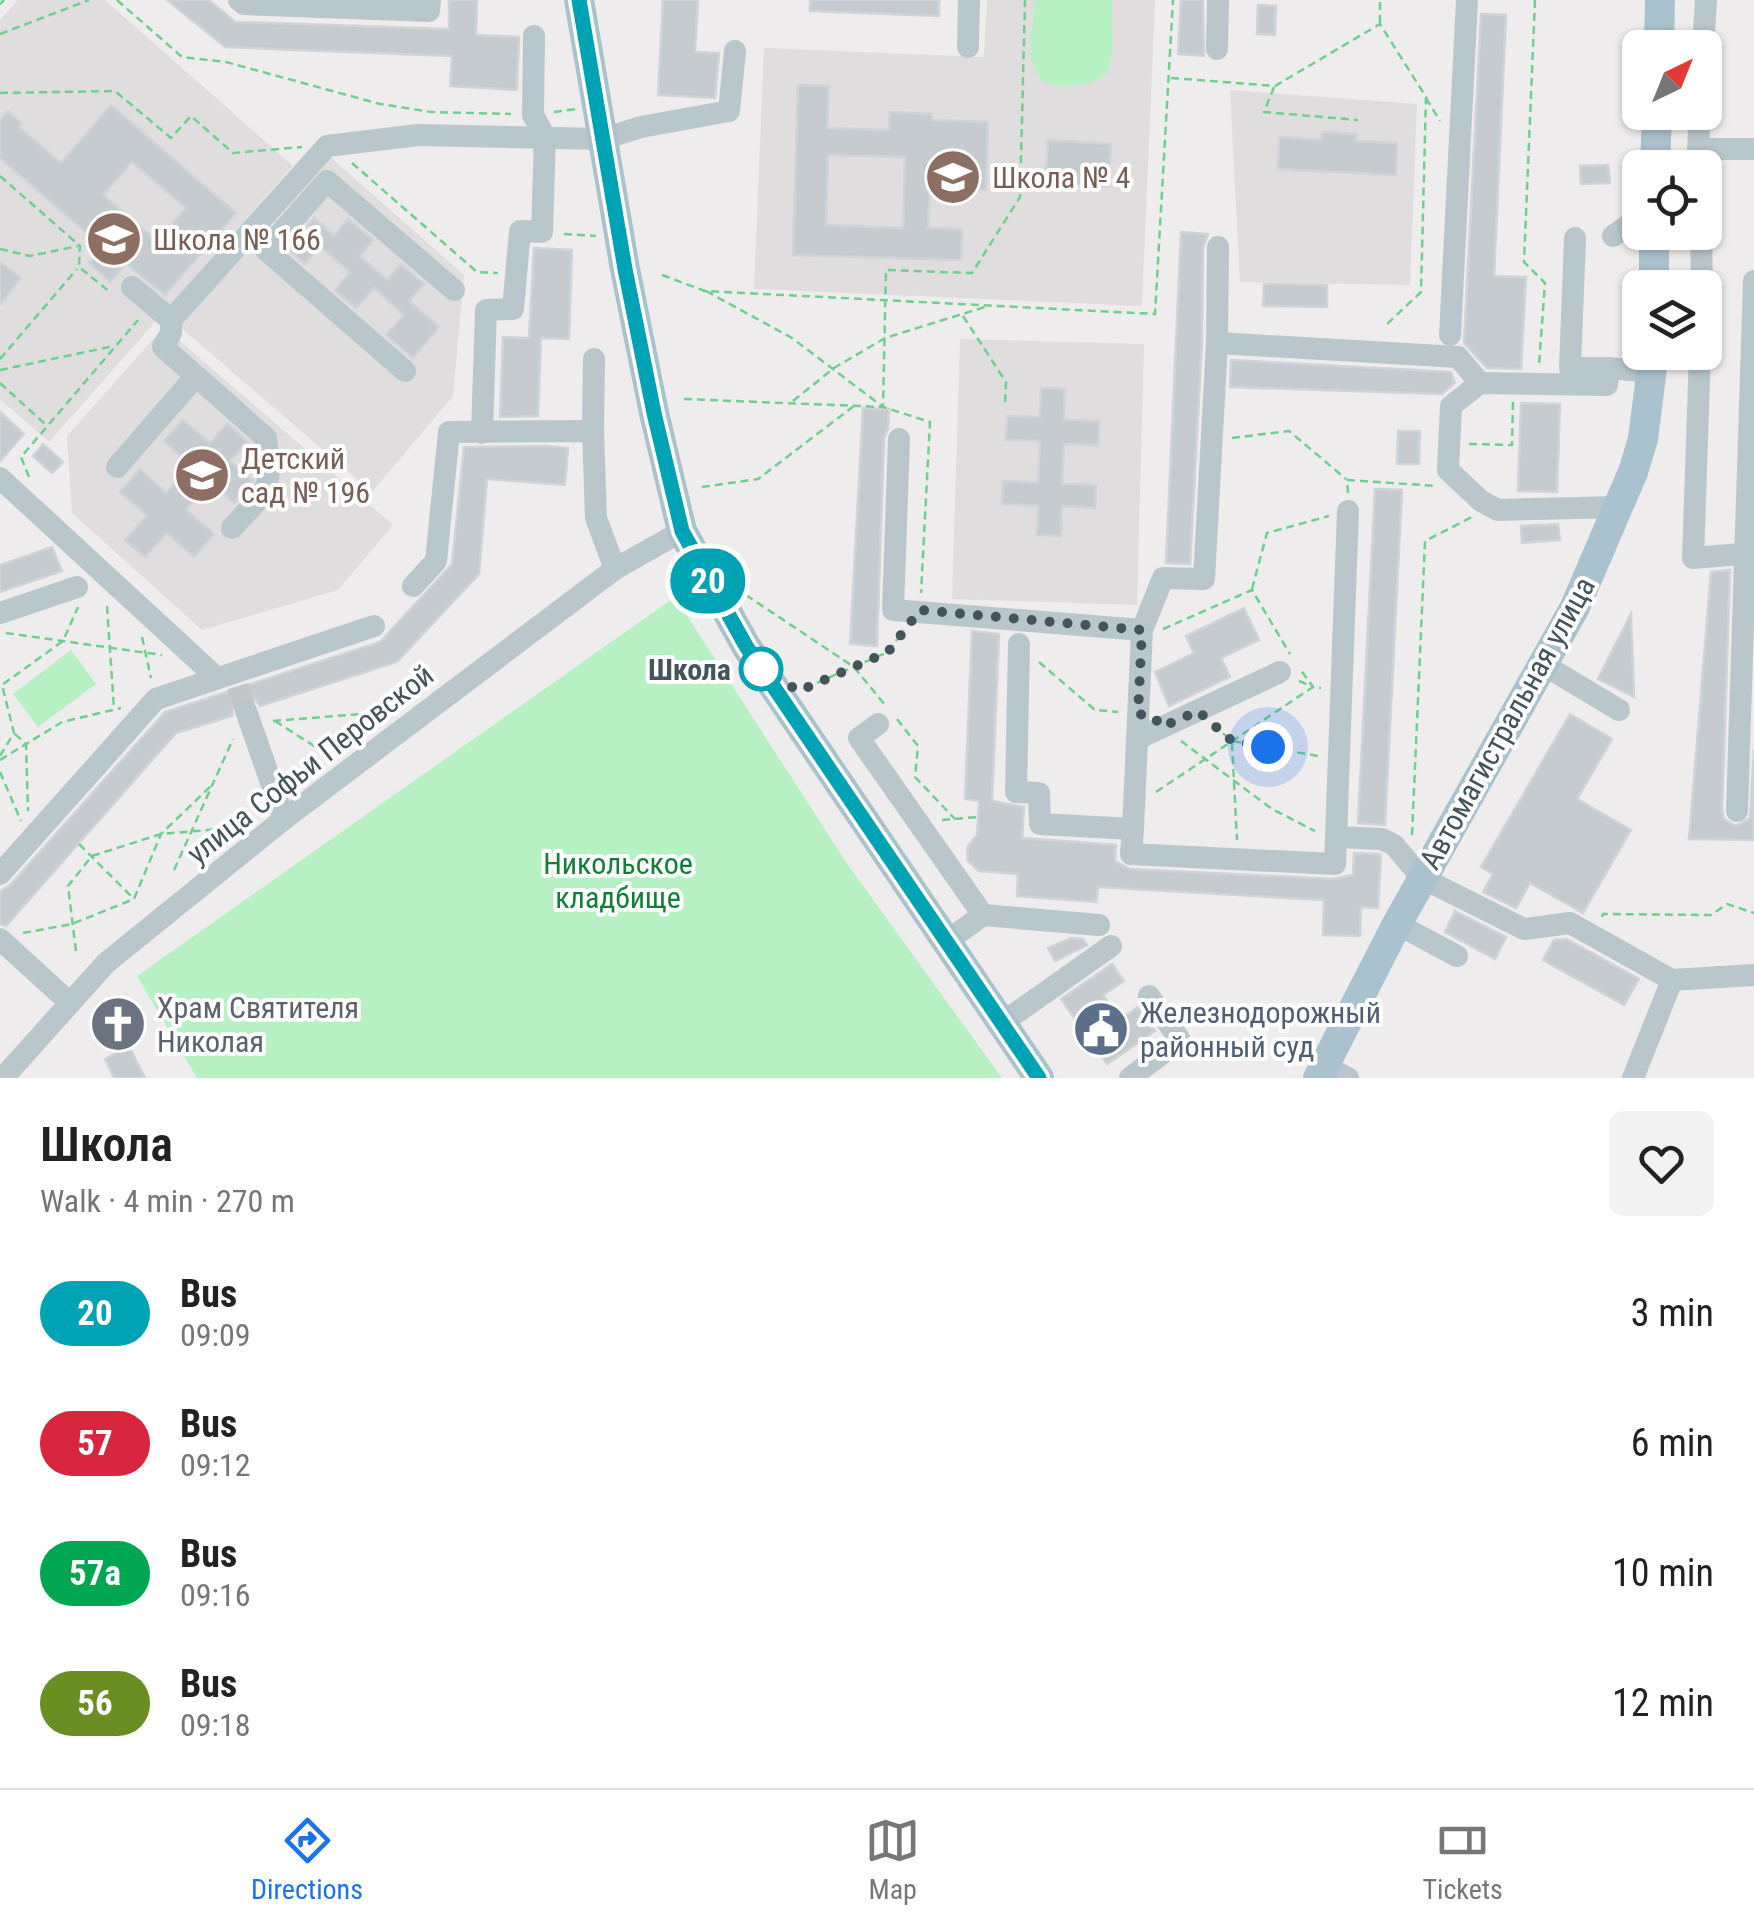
<!DOCTYPE html>
<html lang="en">
<head>
<meta charset="utf-8">
<style>
  :root { --surface:#fff; --page:#f2f2f2; --text:#222; --muted:#767676; --line:#e0e0e0; --accent:#1a73e8 }
  body { margin:0; font-family:"Roboto Condensed",sans-serif; background:var(--page); color:var(--text); height:100vh; display:flex; flex-direction:column; font-size:38px; white-space:nowrap }
  * { box-sizing:border-box; margin:0 }
  p { font-size:32px; color:var(--muted) }
  .icon { flex:none; width:55px; height:55px; fill:none; stroke:currentColor; stroke-width:2; stroke-linecap:round; stroke-linejoin:round }
  .map { position:relative; height:1078px; overflow:hidden }
  .drawer { display:flex; flex-direction:column; background:var(--surface); flex:1 }
  .drawer>* { flex:none }
  .badge { padding:0 20px; border-radius:32px; font-size:35px; line-height:65px }
  .needle { width:65px; rotate:43deg }
  .fabs { position:absolute; left:1622px; top:30px; display:grid; gap:20px }
  .fabs a { display:grid; place-items:center; width:100px; height:100px; border-radius:15px; background:var(--surface); box-shadow:0 2px 8px #0004; font-size:50px }
  .you { position:absolute; width:50px; height:50px; margin:-25px; border:8px solid #fff; border-radius:50%; background:#1a73e8; box-shadow:0 0 0 15px #1a73e833 }
  .map>.badge { position:absolute; translate:-50% -50%; box-shadow:0 0 0 5px #fff }
  .round { display:grid; place-items:center; flex:none; width:105px; height:105px; border-radius:15px; background:var(--page) }
  .overview { display:flex; align-items:center; justify-content:space-between; height:170px; padding:0 40px }
  h1 { font-size:48px; font-weight:600; line-height:75px }
  ul { padding:0; list-style:none }
  li { display:flex; align-items:center; gap:30px; height:130px; padding:0 40px }
  li div { flex:1 }
  li b { display:block; font-size:38px }
  li em { font-style:normal }
  li .badge { min-width:110px; font-weight:700; text-align:center }
  .tabs { display:flex; justify-content:space-around; align-items:center; height:140px; border-top:2px solid var(--line); background:var(--surface); font-size:28px; color:var(--muted) }
  .tabs a { display:grid; justify-items:center; gap:5px }
  .tabs .active { color:var(--accent) }
  .map>svg:first-child { display:block }
</style>
</head>
<body>
<div class="map">
<svg width="1754" height="1078" viewBox="0 0 1754 1078">
  <rect width="100%" height="100%" fill="#efeced"/>
  <g fill="#e0dddf">
    <path d="M18 0H105L293 166 49 442 0 399V20Z"/>
    <path d="M987 0H1155L1142 306 754 289 764 48 984 57Z"/>
    <path d="M1230 90 1417 104 1410 285 1240 282Z"/>
    <path d="M328 155 464 275 453 396 372 492 179 326Z"/>
    <path d="M164 327 393 525 338 590 202 630 72 513 67 436Z"/>
    <path d="M960 339 1144 344 1137 605 952 599Z"/>
  </g>
  <g fill="#b7f1c3">
    <path d="M1035 0H1112C1111 20 1116 51 1108 70 1101 86 1058 91 1044 82 1039 78 1034 68 1032 62 1028 44 1034 19 1035 0Z"/>
    <path d="M675 597 848 865 1002 1078H197L137 976Z"/>
    <path d="M71 650 96 684 38 727 13 694Z"/>
  </g>
  <g fill="#c6cbd0" stroke="#d0d4d9" stroke-width="2.5" fill-rule="evenodd">
    <path d="M167 0H209L235 22 449 29V0H477L476 35 519 37 517 90 450 86 452 56 225 47Z"/>
    <path d="M663 0H698L695 52 719 53 715 98 658 95Z"/>
    <path d="M810 0H939V16L810 11Z"/>
    <path d="M1181 0H1203L1204 56 1178 54Z"/>
    <path d="M1258 5 1276 6 1275 35 1257 34Z"/>
    <path d="M1481 14 1506 15 1494 276 1526 277 1521 369 1487 368 1464 343Z"/>
    <path d="M798 85 829 86 827 128 889 130 890 112 932 114V120L988 122 986 190 930 189 928 228 962 229 961 260 793 255ZM828 155 905 157 903 228 826 225Z"/>
    <path d="M111 105 236 213 165 295 126 264 110 282 89 263 103 247 0 158V120L8 111 22 123 19 127 61 163ZM132 162 186 208 157 241 103 195Z"/>
    <path d="M1322 132 1357 134 1356 141 1397 143 1396 175 1278 169 1279 137 1322 140Z"/>
    <path d="M1048 140 1111 144 1108 186 1045 182Z"/>
    <path d="M1608 165 1610 183 1581 184 1580 166Z"/>
    <path d="M314 218 334 236 348 219 373 240 360 256 387 280 401 264 424 284 409 301 439 327 413 358 386 335 404 315 374 288 356 308 335 290 350 272 320 246 305 264 287 249Z"/>
    <path d="M1181 232 1208 234 1203 247 1202 342 1190 564 1166 563Z"/>
    <path d="M534 248 572 250 569 339 541 338 538 416 500 417 503 337 529 338Z"/>
    <path d="M0 262 21 278 0 305Z"/>
    <path d="M1264 284 1327 285V307L1263 306Z"/>
    <path d="M1231 360 1451 372 1455 383 1442 394 1230 387Z"/>
    <path d="M1041 388 1065 389 1064 420 1099 421 1098 445 1064 444 1062 484 1096 485 1095 508 1062 506 1061 536 1037 535 1038 506 1002 504 1003 481 1038 483 1040 441 1006 440 1007 416 1040 417Z"/>
    <path d="M1521 403 1560 404 1557 492 1518 491Z"/>
    <path d="M863 408 889 409 888 429 884 438 877 646 850 644Z"/>
    <path d="M0 412 24 434 0 461Z"/>
    <path d="M183 420 210 443 227 423 247 441 230 461 252 480 234 503 211 482 186 510 214 534 194 557 167 533 145 557 125 540 147 515 120 492 140 469 166 493 190 465 164 441Z"/>
    <path d="M1398 431H1420L1419 464H1397Z"/>
    <path d="M43 444 63 462 52 473 33 456Z"/>
    <path d="M548 446 568 448 565 485 487 479 479 574 397 662 260 706 255 699 242 697 234 702 232 716 176 733 6 926 0 924V892L11 884 165 712 380 642 452 564 464 447Z"/>
    <path d="M1375 489 1402 490 1385 825 1358 823Z"/>
    <path d="M1558 524 1560 540 1522 543 1521 526Z"/>
    <path d="M52 547 62 571 0 592V565Z"/>
    <path d="M1730 570 1722 811 1724 819 1736 826 1750 818 1754 749V840L1689 839 1711 572Z"/>
    <path d="M1244 608 1259 640 1221 658 1230 677 1169 706 1155 672 1194 653 1186 636Z"/>
    <path d="M1631 614 1634 697 1598 679Z"/>
    <path d="M972 631 999 634 992 801 1024 807 1022 838 1116 845 1115 861 1130 869 1334 879 1353 875 1354 853 1378 854 1381 855 1378 908 1361 907 1360 936 1323 935 1324 900 1098 887 1096 902 1017 896 1018 874 979 871 967 860 968 846 977 835 979 801 965 799Z"/>
    <path d="M1570 714 1612 739 1577 799 1631 830 1583 913 1530 883 1516 908 1483 892 1493 874 1481 867Z"/>
    <path d="M1455 911 1506 937 1495 959 1445 932Z"/>
    <path d="M1071 938 1083 939 1087 945 1055 961 1048 948Z"/>
    <path d="M1567 939 1639 979 1624 1005 1543 960 1554 940Z"/>
    <path d="M1112 964 1124 981 1103 995 1121 1019 1138 1007 1155 1031 1107 1064 1061 999Z"/>
    <path d="M129 1046 145 1078H114L105 1059Z"/>
  </g>
  <g fill="none" stroke-linecap="round" stroke-linejoin="round">
    <path stroke="#c4c6c8" stroke-width="22" stroke-dasharray="22 11" stroke-linecap="butt" d="M238 686 246 711"/>
    <g stroke="#6dd08f" stroke-width="2.5" stroke-dasharray="8 5" stroke-linecap="butt">
      <path d="M117 0 182 57 226 62 380 104 431 112 511 114"/>
      <path d="M1535 0 1524 262 1545 283 1539 365"/>
      <path d="M0 4 4 0"/>
      <path d="M1380 23V0"/>
      <path d="M0 34 89 0"/>
      <path d="M1171 78 1275 86 1380 24 1426 97 1421 292 1386 325"/>
      <path d="M1274 87 1264 112 1358 120"/>
      <path d="M0 93 115 91 171 138 191 116 233 153 302 147"/>
      <path d="M1426 98 1440 121"/>
      <path d="M554 112 576 109"/>
      <path d="M352 163 477 272 498 273"/>
      <path d="M0 176 80 246 79 267 111 293"/>
      <path d="M564 234 596 236"/>
      <path d="M0 249 30 256 78 246"/>
      <path d="M662 275 705 291 1155 314 1173 0"/>
      <path d="M706 291 792 338 883 407 930 422 921 593"/>
      <path d="M963 316 1006 382 1005 404"/>
      <path d="M0 359 77 269"/>
      <path d="M0 370 114 346"/>
      <path d="M0 383 45 424"/>
      <path d="M684 399 883 407 886 270 972 273 1020 197 1025 0"/>
      <path d="M793 401 834 368 885 338 985 307"/>
      <path d="M1232 438 1289 431 1346 479"/>
      <path d="M1469 444 1512 445 1513 401"/>
      <path d="M29 477 21 457 138 320"/>
      <path d="M702 487 758 479 854 406"/>
      <path d="M1348 493 1347 480 1437 486"/>
      <path d="M1252 589 1267 533 1329 516"/>
      <path d="M746 595 854 667 885 705"/>
      <path d="M107 606 114 709"/>
      <path d="M1163 629 1252 590 1290 654"/>
      <path d="M6 633 162 655"/>
      <path d="M142 637 151 678"/>
      <path d="M1039 662 1095 710 1118 712"/>
      <path d="M1299 681 1313 687 1300 669"/>
      <path d="M805 688 888 652 904 630"/>
      <path d="M897 719 918 746 915 777 955 819"/>
      <path d="M273 721 386 712"/>
      <path d="M275 721 328 755"/>
      <path d="M1213 725 1232 741 1318 756"/>
      <path d="M15 734 26 744 28 811"/>
      <path d="M1181 741 1272 809 1315 831"/>
      <path d="M1232 743 1237 840"/>
      <path d="M0 756 14 733 2 685 63 641 78 607"/>
      <path d="M0 760 62 722 121 708"/>
      <path d="M0 772 21 821"/>
      <path d="M1156 792 1313 687 1321 688"/>
      <path d="M942 820 978 817"/>
      <path d="M1412 835 1425 541 1472 517"/>
      <path d="M79 844 133 898"/>
      <path d="M174 870 233 739"/>
      <path d="M1602 917 1603 914 1711 915 1727 904 1754 913"/>
      <path d="M23 933 72 924 134 899 161 834 212 785"/>
      <path d="M76 951 68 886 92 856 161 834 232 828"/>
    </g>
    <g stroke="#b9c7cd" stroke-width="22">
      <path d="M239 0 244 4 429 11 430 0"/>
      <path d="M968 47 969 0"/>
      <path d="M1703 48 1706 0"/>
      <path d="M1217 49 1218 0"/>
      <path d="M1700 112 1698 149H1754"/>
      <path d="M1701 232 1702 288"/>
      <path d="M1613 236 1640 217"/>
      <path d="M1575 238 1570 368H1609"/>
      <path d="M1218 247 1217 343 1458 357 1480 383"/>
      <path d="M132 287 171 320"/>
      <path d="M1450 335 1467 0"/>
      <path d="M1700 352 1693 558 1754 553"/>
      <path d="M405 371 266 250 327 181 454 290"/>
      <path d="M196 376 163 347 171 333V320L327 146 418 135 603 139 641 127 729 111 735 51"/>
      <path d="M593 431 594 359"/>
      <path d="M482 433 486 310 513 309 520 231 542 232 545 137 533 115 534 36"/>
      <path d="M899 439 893 610 1142 630 1133 829"/>
      <path d="M117 467 196 376 266 438C273 493 268 488 232 528"/>
      <path d="M0 478 217 678"/>
      <path d="M1619 507 1498 510 1481 501 1448 470 1451 406 1480 383 1607 385 1609 368 1651 372"/>
      <path d="M413 586 436 561 449 432 593 431 596 518 615 569"/>
      <path d="M0 613 77 587"/>
      <path d="M1142 630 1163 578 1204 579 1217 343"/>
      <path d="M1019 644 1016 792 1039 793 1040 824 1133 829 1131 854 1335 864 1336 837 1382 839 1394 845 1422 878 1524 929 1570 923 1672 980 1633 1078"/>
      <path d="M1544 665 1619 710"/>
      <path d="M246 711 284 819"/>
      <path d="M878 724 859 738 983 915 947 941"/>
      <path d="M1137 739 1280 672"/>
      <path d="M1737 811 1754 281"/>
      <path d="M1336 837 1348 511"/>
      <path d="M0 874 156 699 374 626"/>
      <path d="M983 915 1099 925"/>
      <path d="M1397 924 1457 956"/>
      <path d="M0 939 70 1003"/>
      <path d="M1672 980 1754 975"/>
      <path d="M1002 1023 1111 946"/>
      <path d="M1324 1066 1348 1078"/>
      <path d="M3 1078 106 963 284 819 615 569 682 531"/>
      <path d="M1130 1078 1180 1040 1149 996"/>
    </g>
    <g stroke="#aac2ce" stroke-width="30">
      <path d="M579 0 625 269 654 413 682 531 746 646 1039 1078"/>
      <path d="M1659 48 1660 0"/>
      <path d="M1655 168 1657 112"/>
      <path d="M1654 232V288"/>
      <path d="M1318 1078 1397 924 1575 607 1633 472 1643 439 1654 352"/>
    </g>
  </g>
  <g fill="none" stroke-linecap="round" stroke-linejoin="round">
    <g stroke="#fff" stroke-width="22">
      <path id="line" d="M579 0 625 269 654 413 682 531 746 646 1039 1078"/>
    </g>
    <use href="#line" stroke="#00a3b4" stroke-width="15"/>
    <path stroke="#44545b" stroke-width="10" stroke-dasharray="0 18" d="M761 669 799 691 888 652 920 610 1142 630 1138 714 1153 716 1162 727 1198 711 1232 741 1268 747"/>
  </g>
  <defs>
    <g id="school-disc" transform="scale(2.875)"><circle r="9.5" fill="#8d6e63" stroke="#fff"/><path d="M0-5L7-2L0 1L-7-2ZM-4 1L0 2.5L4 1V4Q0 6-4 4Z" fill="#fff"/></g>
    <g id="church-disc" transform="scale(2.875)"><circle r="9.5" fill="#6b7280" stroke="#fff"/><path d="M-1.2-6h2.4v3.5h3.3v2.4h-3.3V6h-2.4V-.1h-3.3v-2.4h3.3Z" fill="#fff"/></g>
    <g id="civic-disc" transform="scale(2.875)"><circle r="9.5" fill="#5c6f8a" stroke="#fff"/><path d="M-.6-6.5H3V-4.5H.6V-3L4-1V1h2V6H-6V1h2V-1L-.6-3ZM-1.2 2.5V6h2.4V2.5Z" fill="#fff"/></g>
  </defs>
  <g fill-rule="evenodd">
    <use href="#school-disc" x="953" y="177"/>
    <use href="#school-disc" x="114" y="239"/>
    <use href="#school-disc" x="202" y="475"/>
    <use href="#church-disc" x="118" y="1024"/>
    <use href="#civic-disc" x="1101" y="1029"/>
  </g>
  <circle fill="#fff" stroke="#00a3b4" stroke-width="5" cx="761" cy="669" r="20"/>
  <g text-anchor="middle" dominant-baseline="central" stroke-width="8" stroke-linejoin="round" paint-order="stroke">
    <g font-size="30" fill="#785e54" stroke="#fff" text-anchor="start">
      <text x="992" y="177">Школа № 4</text>
      <text x="153" y="239">Школа № 166</text>
      <text x="241" y="458">Детский<tspan x="241" dy="34">сад № 196</tspan></text>
    </g>
    <g font-size="30" font-weight="bold" fill="#44545b" stroke="#fff" text-anchor="end">
      <text x="731" y="669">Школа</text>
    </g>
    <g font-size="30" fill="#44545b" stroke="#fff">
      <text transform="translate(1507 723) rotate(-61)">Автомагистральная улица</text>
      <text transform="translate(310 764) rotate(-38)">улица Софьи Перовской</text>
    </g>
    <g font-size="30" fill="#117f35" stroke="#fff">
      <text x="618" y="863">Никольское<tspan x="618" dy="34">кладбище</tspan></text>
    </g>
    <g font-size="30" fill="#5b616d" stroke="#fff" text-anchor="start">
      <text x="157" y="1007">Храм Святителя<tspan x="157" dy="34">Николая</tspan></text>
    </g>
    <g font-size="30" fill="#4e5e75" stroke="#fff" text-anchor="start">
      <text x="1140" y="1012">Железнодорожный<tspan x="1140" dy="34">районный суд</tspan></text>
    </g>
  </g>
</svg>
<div class="fabs">
<a><svg class="needle" viewBox="-14 -14 28 28"><path d="M0-13l5 13h-10z" fill="#e53935"/><path d="M0 13l5-13h-10z" fill="#767676"/></svg></a>
<a><svg class="icon" aria-label="locate" viewBox="0 0 24 24"><circle cx="12" cy="12" r="6"/><path d="M12 2v4M12 18v4M2 12h4M18 12h4"/></svg></a>
<a><svg class="icon" aria-label="layers" viewBox="0 0 24 24"><path d="M12 4l9 5-9 5-9-5zM3 14l9 5 9-5"/></svg></a>
</div>
<div class="you" style="left:1268px;top:747px"></div>
<b class="badge" style="left:708px;top:581px;background:#00a3b4;color:#fff">20</b>
</div>
<section class="drawer">
<div class="overview"><div><h1>Школа</h1><p>Walk · 4 min · 270 m</p></div><a class="round"><svg class="icon" aria-label="heart" viewBox="0 0 24 24"><path d="M12 20l-8-8c-3-5 5-10 8-4 3-6 11-1 8 4z"/></svg></a></div>
<ul>
<li><span class="badge" style="background:#00a3b4;color:#fff">20</span><div><b>Bus</b><p>09:09</p></div><em>3 min</em></li>
<li><span class="badge" style="background:#d7263d;color:#fff">57</span><div><b>Bus</b><p>09:12</p></div><em>6 min</em></li>
<li><span class="badge" style="background:#00a651;color:#fff">57а</span><div><b>Bus</b><p>09:16</p></div><em>10 min</em></li>
<li><span class="badge" style="background:#6b8e23;color:#fff">56</span><div><b>Bus</b><p>09:18</p></div><em>12 min</em></li>
</ul>
</section>
<nav class="tabs">
<a class="active"><svg class="icon" aria-label="directions" viewBox="0 0 24 24"><path d="M12 3l9 9-9 9-9-9zM9 14v-3h6M13 9l2 2-2 2"/></svg>Directions</a>
<a><svg class="icon" aria-label="map" viewBox="0 0 24 24"><path d="M3 6l6-2 6 2 6-2v14l-6 2-6-2-6 2zM9 4v14M15 6v14"/></svg>Map</a>
<a><svg class="icon" aria-label="tickets" viewBox="0 0 24 24"><path d="M3 7h18v10H3zM15 7v10"/></svg>Tickets</a>
</nav>
</body>
</html>
